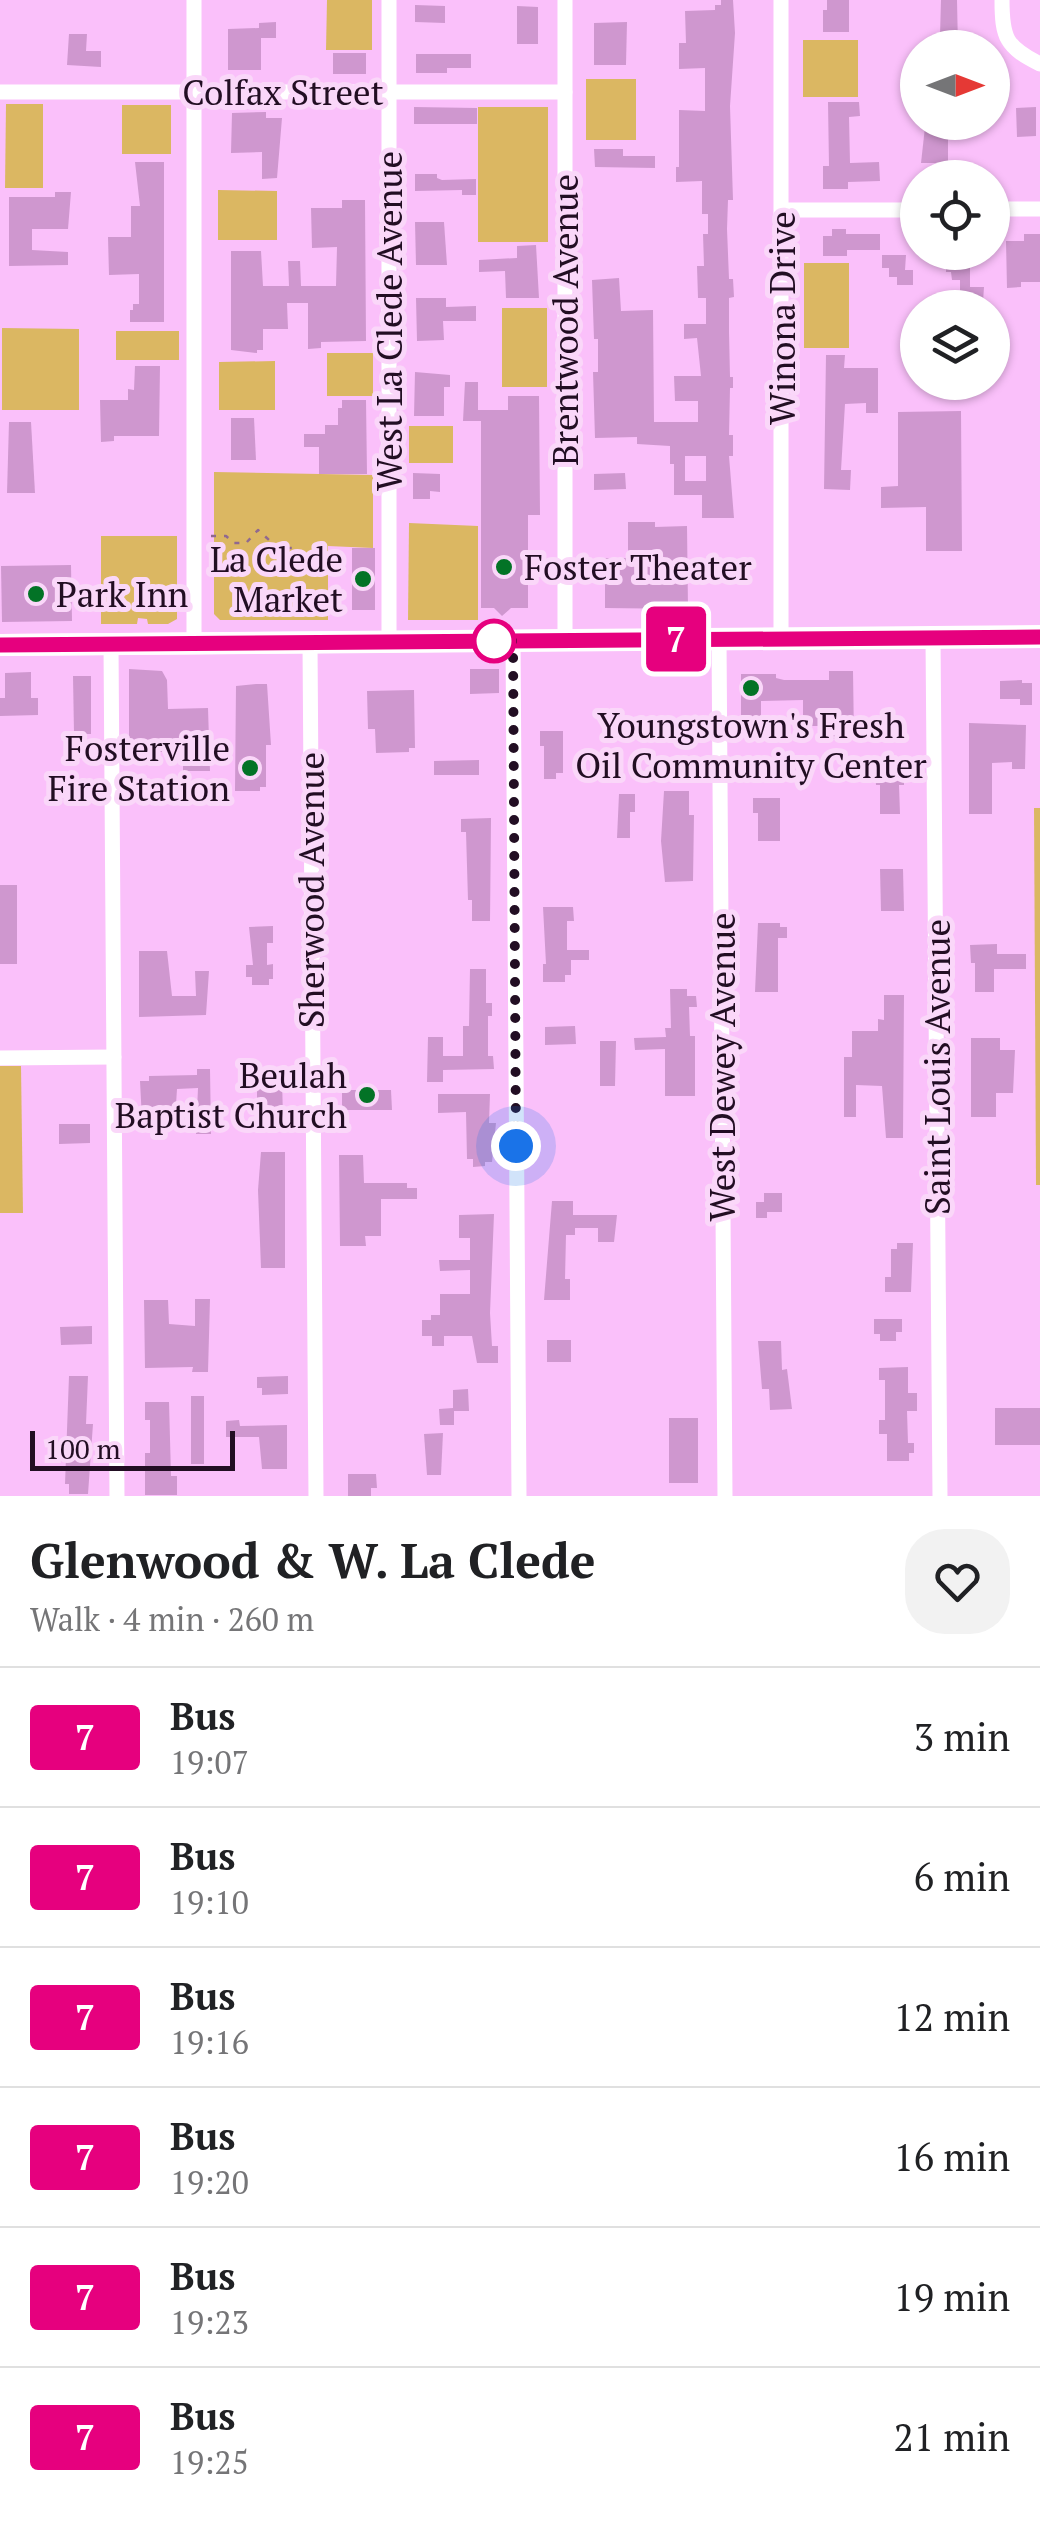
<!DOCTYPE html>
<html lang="en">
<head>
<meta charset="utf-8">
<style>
  :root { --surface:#fff; --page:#f2f2f2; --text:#202124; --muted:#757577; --line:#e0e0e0 }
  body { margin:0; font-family:"PT Serif",serif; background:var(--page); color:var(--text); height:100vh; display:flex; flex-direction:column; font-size:38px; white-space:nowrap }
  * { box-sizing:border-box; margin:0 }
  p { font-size:32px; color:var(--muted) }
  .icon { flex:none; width:55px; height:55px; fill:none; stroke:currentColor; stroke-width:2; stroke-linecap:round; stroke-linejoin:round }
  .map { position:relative; height:1496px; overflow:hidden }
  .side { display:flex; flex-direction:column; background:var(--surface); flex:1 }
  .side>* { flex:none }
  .badge { padding:0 20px; border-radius:8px; font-size:35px; line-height:65px }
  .needle { width:65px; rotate:90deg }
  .controls { position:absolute; left:900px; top:30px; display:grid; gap:20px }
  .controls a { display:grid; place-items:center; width:110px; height:110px; border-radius:50%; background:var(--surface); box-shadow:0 2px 8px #0004; font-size:50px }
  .scale { position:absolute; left:30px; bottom:25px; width:205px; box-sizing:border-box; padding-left:10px; border:5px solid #220e23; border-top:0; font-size:28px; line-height:35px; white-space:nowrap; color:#220e23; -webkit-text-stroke:8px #fad7f9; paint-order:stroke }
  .you { position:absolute; width:50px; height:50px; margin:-25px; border:8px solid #fff; border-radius:50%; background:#1a73e8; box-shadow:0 0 0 15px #1a73e833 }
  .map>.badge { position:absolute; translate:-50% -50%; box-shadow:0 0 0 5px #fff }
  .round { display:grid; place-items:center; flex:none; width:105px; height:105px; border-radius:40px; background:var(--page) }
  .overview { display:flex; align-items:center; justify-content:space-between; height:170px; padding:0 30px }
  h1 { font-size:48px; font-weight:700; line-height:75px }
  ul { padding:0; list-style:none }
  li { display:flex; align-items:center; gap:30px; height:140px; padding:0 30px; border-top:2px solid var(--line) }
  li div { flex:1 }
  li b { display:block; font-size:38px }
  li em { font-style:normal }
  li .badge { min-width:110px; font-weight:700; text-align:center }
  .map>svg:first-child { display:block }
</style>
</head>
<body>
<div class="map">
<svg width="1040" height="1496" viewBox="0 0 1040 1496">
  <rect width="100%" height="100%" fill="#fac0fa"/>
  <g fill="#dbb762">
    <path d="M327 0H372V50H326Z"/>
    <rect x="803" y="40" width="55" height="57"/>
    <rect x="586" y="79" width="50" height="61"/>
    <path d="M6 104H43V188H5Z"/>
    <rect x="122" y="105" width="49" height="49"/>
    <rect x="478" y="107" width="70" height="135"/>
    <path d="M218 190 277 191V240H218Z"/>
    <rect x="804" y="263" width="45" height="85"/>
    <rect x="502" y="308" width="45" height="79"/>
    <path d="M2 328 79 329V410H2Z"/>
    <rect x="116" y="331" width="63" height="29"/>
    <rect x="327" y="353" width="46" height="43"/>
    <path d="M275 361V410H219V362Z"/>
    <rect x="409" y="426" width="44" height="37"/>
    <path d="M214 472 373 475V548L328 546V620H220L214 614Z"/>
    <path d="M409 523 478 526V620H408Z"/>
    <path d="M101 536H177V619L168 624H148L147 619 138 618 137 624H101Z"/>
    <path d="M1034 808H1040V1185H1036Z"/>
    <path d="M0 1066H21L23 1213H0Z"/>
  </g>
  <g fill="#cf97cf" fill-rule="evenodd">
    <path d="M721 0H733L735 33 730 106 733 200H728L727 229 729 279H733L734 297 729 298V332L730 377H733V388H730L729 435H733V456H729L734 518H702V495H674V464H670V446L637 444V437L595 438 593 372H598V339H594L592 280 619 278 621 311 653 310 654 422H698V401H675L674 376H701L697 338 684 339V324H706V298H698L697 266H704L703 234H708V214H702V181L676 182V167H679V110L705 111V68L679 69V43H686L685 11 715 10V5H721ZM685 456H706V481H685Z"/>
    <path d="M827 0H849V32H823V10H827Z"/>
    <path d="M941 0H957L958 48H934V36H940Z"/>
    <path d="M415 5 445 6V23L415 22Z"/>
    <path d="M517 6 538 7V44H517Z"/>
    <path d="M276 22V38H261V70H228V29L259 28V23Z"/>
    <path d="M627 22 626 65H594V23Z"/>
    <path d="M69 34H87L86 51H101V67L67 65Z"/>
    <rect x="333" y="53" width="33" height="21"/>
    <path d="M416 54H471V68H447V73H416Z"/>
    <path d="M828 102H859L860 116 849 117 850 163 879 162 880 181 848 182V189H823V166H829Z"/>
    <path d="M414 107 477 108V124H414Z"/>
    <path d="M1036 107V136L1017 137 1016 108Z"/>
    <path d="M266 112V118H282L277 178 262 179V152L231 153 232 113Z"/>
    <path d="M925 127H948V163H921Z"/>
    <path d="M594 149H623V156H655V168L595 167Z"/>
    <path d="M135 162H164V322H130V310H133V304H139V274L109 275 108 237H131V206H140Z"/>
    <path d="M415 174H437V178L442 180 476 179V195H462V190L415 191Z"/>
    <path d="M55 192H71L68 229H32V250L68 252V265L9 266V197H55Z"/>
    <path d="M342 200H365L366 341 321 342V348L308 349V303H287L288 329H263V350H257V353L231 350V251H261L263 286H289L288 261H300L301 286H336L337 247 312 248 311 208H342Z"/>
    <path d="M415 222H444L447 265H416Z"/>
    <path d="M832 229H846V234H880V250H847V256H823V236H832Z"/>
    <path d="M1024 234H1040V282H1021V287L1007 288 1006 241H1024Z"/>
    <path d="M536 245 539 298H506L505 271 479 272V260L517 258V246Z"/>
    <path d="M946 254H970V287H984L983 302 960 301V280H952L951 272H946Z"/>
    <path d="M882 255H906L905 270H913V285H897V277H889V268H882Z"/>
    <path d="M416 298H446V307L476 306V321H443L444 340 417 341Z"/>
    <path d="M826 355H845L844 368H878V413H866V403L845 404 841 470H851L850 490 824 489Z"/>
    <path d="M135 366H160L159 436H114V441L101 442 100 400H128V389L134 390Z"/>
    <path d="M415 372 450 375V387H444V416H414Z"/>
    <path d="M465 382H478V410H508V396H539L540 515H528V608H511L502 616 494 608H481V421H463Z"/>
    <path d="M342 400H366L367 474H319V447H304V434H325V425H338V408H342Z"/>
    <path d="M961 411 962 551H926V507L881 508V487L898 486V412Z"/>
    <path d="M231 418H254L256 460H231Z"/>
    <path d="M9 422H31L35 493H7Z"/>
    <path d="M413 473 440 474V492L430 491V499H413Z"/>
    <path d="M625 473 626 489 594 490V474Z"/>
    <path d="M628 522H655V527L687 526 688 609 605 608V558H628Z"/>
    <rect x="352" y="548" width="23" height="62"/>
    <path d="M71 565 72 621 2 622 1 566Z"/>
    <path d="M129 669 162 671 167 680 168 709 208 708 210 771H183V752H129Z"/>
    <path d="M470 669H499V693L470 694Z"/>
    <path d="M829 671H853L854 739H829V726H803V700L761 701V725H741V674H776V678L784 680H829Z"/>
    <path d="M31 672V698H38V715L0 716V698H5V673Z"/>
    <path d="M73 676H91V734H74Z"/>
    <path d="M1022 680V683H1032V705H1020V699H1000V681Z"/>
    <path d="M256 684H267L271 745H266V787H260V791H235L236 686Z"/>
    <path d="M414 690 415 748H409V752L376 753 375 729H368L367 691Z"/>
    <path d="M969 723 1026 725 1025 769H1012V762L992 763V814H969Z"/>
    <path d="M540 731H563V773H556V779H544V746H540Z"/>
    <path d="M479 760V775H434V761Z"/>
    <path d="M904 766V785H899L900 814H880V785H876L875 767Z"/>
    <path d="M664 791H689V815H694L693 881 665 882 661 841Z"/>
    <path d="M619 794H635V812H630V838H617Z"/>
    <path d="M753 798H780V841H758V813H753Z"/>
    <path d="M491 818 490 921H472V900H468L466 832H461V819Z"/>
    <path d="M880 869H903L904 911H881Z"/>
    <rect x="0" y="885" width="17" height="79"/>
    <path d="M543 907H573L574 921H567V950H589V960H571V975H565V982H543V964H546Z"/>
    <path d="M758 923H780V927H787V938H778V992H755Z"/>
    <path d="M273 926V943H267V965L273 964V979H269V985H252V977H246V965H253L249 927Z"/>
    <path d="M997 944V954H1026V969H994V992H975V963H971L970 945Z"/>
    <path d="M139 951H167L172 996H196L195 971H209L206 1015 139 1017Z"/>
    <path d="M470 969H486V1003H492V1016H488V1056H493L494 1069 443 1070V1082H427L428 1037H443V1056H463V1026H469Z"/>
    <path d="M670 989H687V996H696L697 1007H689L690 1036H695V1096H665V1049L635 1050 634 1038 666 1037 665 1028H671Z"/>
    <path d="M884 995H904L903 1138H886L882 1086 856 1085V1117H844V1057H852V1031H878V1019L884 1020Z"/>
    <path d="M575 1026 576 1044 545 1045V1027Z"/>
    <path d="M971 1038H1000V1050H1015L1013 1093H996V1117H971Z"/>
    <path d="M600 1041H616L615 1086H600Z"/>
    <path d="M197 1069H210L211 1134H196L198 1088 177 1089 175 1120H142L140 1081H149V1076L197 1075Z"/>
    <path d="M257 1078H282L283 1119H257Z"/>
    <path d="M342 1090H391L392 1110H342Z"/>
    <path d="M438 1094H490L489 1123H496L492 1162H485V1166L473 1167V1159H467L466 1112 438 1113Z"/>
    <path d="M59 1124H90V1143L59 1144Z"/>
    <path d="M261 1152H285V1268H261L258 1190Z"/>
    <path d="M339 1155H363L364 1183H407V1188H417V1199H381V1236H365L366 1246H340Z"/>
    <path d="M764 1193H782V1212H767V1218H756V1202H764Z"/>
    <path d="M552 1201H573V1215H617L614 1242H598V1228H575V1235H566L565 1279H570V1300H544Z"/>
    <path d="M494 1214 490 1313 492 1346H498V1363H477L472 1336H444V1346H432V1336H422V1320H431V1315H440V1294H470V1270L440 1271 439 1260H470V1238H459V1215Z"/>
    <path d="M897 1243H913L911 1292H885V1277H891V1249H897Z"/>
    <path d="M195 1299H210L208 1372H192L193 1367 145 1368 144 1300H168L169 1324 195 1326Z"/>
    <path d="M874 1319H902V1332H896V1341H880V1334H874Z"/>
    <path d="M92 1326V1344L61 1345 60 1327Z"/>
    <rect x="547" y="1340" width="24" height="22"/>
    <path d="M758 1341H781L782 1370 787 1369 792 1409 770 1410 769 1389H762Z"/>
    <path d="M908 1367V1393H917V1411H907L908 1443H914V1453H909V1461H887V1434H879V1420H885V1380H879V1368Z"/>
    <path d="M69 1376H88L86 1424H93L88 1494H69V1484H65Z"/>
    <path d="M288 1376V1394L262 1395V1388H257V1377Z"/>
    <path d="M468 1389 469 1411H454V1425H440L439 1409 453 1408V1390Z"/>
    <rect x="191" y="1396" width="13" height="68"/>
    <path d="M145 1402H169L171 1476H177V1495H145V1453H150V1420H145Z"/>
    <rect x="995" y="1408" width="45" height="37"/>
    <rect x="669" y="1418" width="29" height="65"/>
    <path d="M239 1420 240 1426 287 1425V1469H262L259 1437H226V1421Z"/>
    <path d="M443 1433 441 1475H427L424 1434Z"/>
    <path d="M348 1474H376L377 1488H371V1496H348Z"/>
  </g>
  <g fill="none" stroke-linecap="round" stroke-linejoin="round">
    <g stroke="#906990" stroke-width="2.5" stroke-dasharray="5 8" stroke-linecap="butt">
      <path d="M211 536H226L234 543H246L258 530 278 548H293V575"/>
      <path d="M330 1100H342"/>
    </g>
    <g stroke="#fff" stroke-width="15">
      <path d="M194 0V644"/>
      <path d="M389 0V642"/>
      <path d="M565 0V640"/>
      <path d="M1002 0C1002 38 1006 47 1040 64"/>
      <path d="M0 92H565"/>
      <path d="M992 209H1040"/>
      <path d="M782 210H918"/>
      <path d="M781 637V0"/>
      <path d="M933 638 940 1496"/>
      <path d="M719 639 725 1496"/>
      <path d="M513 641 519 1496"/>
      <path d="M310 643 316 1496"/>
      <path d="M111 645 117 1496"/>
      <path d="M0 1058 114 1057"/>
    </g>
    <path stroke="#fff" stroke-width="22" d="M0 645 1040 636"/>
  </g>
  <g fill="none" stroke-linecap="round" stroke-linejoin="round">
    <g stroke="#fff" stroke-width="22">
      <path id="line" d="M0 645 1040 637"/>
    </g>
    <use href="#line" stroke="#e6007e" stroke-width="15"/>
    <path stroke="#220e23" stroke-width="10" stroke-dasharray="0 18" d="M494 641H513L516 1146"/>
  </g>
  <g fill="#037326" stroke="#fad7f9" stroke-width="4">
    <circle cx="504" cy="567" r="10"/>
    <circle cx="363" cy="579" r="10"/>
    <circle cx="36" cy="594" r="10"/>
    <circle cx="751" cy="688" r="10"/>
    <circle cx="250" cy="768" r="10"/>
    <circle cx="367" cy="1095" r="10"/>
  </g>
  <circle fill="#fff" stroke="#e6007e" stroke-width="5" cx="494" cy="641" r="20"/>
  <g text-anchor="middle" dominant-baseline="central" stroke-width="10" stroke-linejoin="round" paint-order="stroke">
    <g font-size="35" fill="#220e23" stroke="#fad7f9">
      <text x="283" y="92">Colfax Street</text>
      <text transform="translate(782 318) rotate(-90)">Winona Drive</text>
      <text transform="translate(565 320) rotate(-90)">Brentwood Avenue</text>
      <text transform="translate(389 321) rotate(-90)">West La Clede Avenue</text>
      <text transform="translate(311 890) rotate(-90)">Sherwood Avenue</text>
      <text transform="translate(722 1067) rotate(-90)">West Dewey Avenue</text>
      <text transform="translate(937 1067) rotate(-90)">Saint Louis Avenue</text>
    </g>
    <g font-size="35" fill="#220e23" stroke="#fad7f9" text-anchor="end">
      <text x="343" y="559">La Clede<tspan x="343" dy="40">Market</tspan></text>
      <text x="524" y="567" text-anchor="start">Foster Theater</text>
      <text x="56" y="594" text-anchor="start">Park Inn</text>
      <text x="751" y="725" text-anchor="middle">Youngstown's Fresh<tspan x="751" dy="40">Oil Community Center</tspan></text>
      <text x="230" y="748">Fosterville<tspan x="230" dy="40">Fire Station</tspan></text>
      <text x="347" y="1075">Beulah<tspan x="347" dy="40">Baptist Church</tspan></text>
    </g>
  </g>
</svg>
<div class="controls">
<a><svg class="needle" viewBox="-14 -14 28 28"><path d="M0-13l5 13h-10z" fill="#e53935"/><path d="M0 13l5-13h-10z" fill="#757577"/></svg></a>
<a><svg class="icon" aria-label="locate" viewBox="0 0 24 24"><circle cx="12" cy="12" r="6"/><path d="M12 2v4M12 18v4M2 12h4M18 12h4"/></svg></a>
<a><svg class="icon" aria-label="layers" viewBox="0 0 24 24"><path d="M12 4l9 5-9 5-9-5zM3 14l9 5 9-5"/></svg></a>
</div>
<div class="scale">100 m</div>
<div class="you" style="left:516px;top:1146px"></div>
<b class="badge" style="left:676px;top:639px;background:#e6007e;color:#fff">7</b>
</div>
<section class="side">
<div class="overview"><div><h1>Glenwood &amp; W. La Clede</h1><p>Walk · 4 min · 260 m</p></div><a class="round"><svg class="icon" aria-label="heart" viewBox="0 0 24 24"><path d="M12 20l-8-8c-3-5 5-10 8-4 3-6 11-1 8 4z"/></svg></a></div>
<ul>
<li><span class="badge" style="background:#e6007e;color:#fff">7</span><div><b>Bus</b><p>19:07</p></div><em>3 min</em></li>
<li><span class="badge" style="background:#e6007e;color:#fff">7</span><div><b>Bus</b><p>19:10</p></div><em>6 min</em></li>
<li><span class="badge" style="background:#e6007e;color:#fff">7</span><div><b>Bus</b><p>19:16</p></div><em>12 min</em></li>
<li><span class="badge" style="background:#e6007e;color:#fff">7</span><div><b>Bus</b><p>19:20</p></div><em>16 min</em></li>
<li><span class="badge" style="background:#e6007e;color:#fff">7</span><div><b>Bus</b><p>19:23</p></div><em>19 min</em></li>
<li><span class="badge" style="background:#e6007e;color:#fff">7</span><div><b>Bus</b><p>19:25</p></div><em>21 min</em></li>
</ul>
</section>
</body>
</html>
